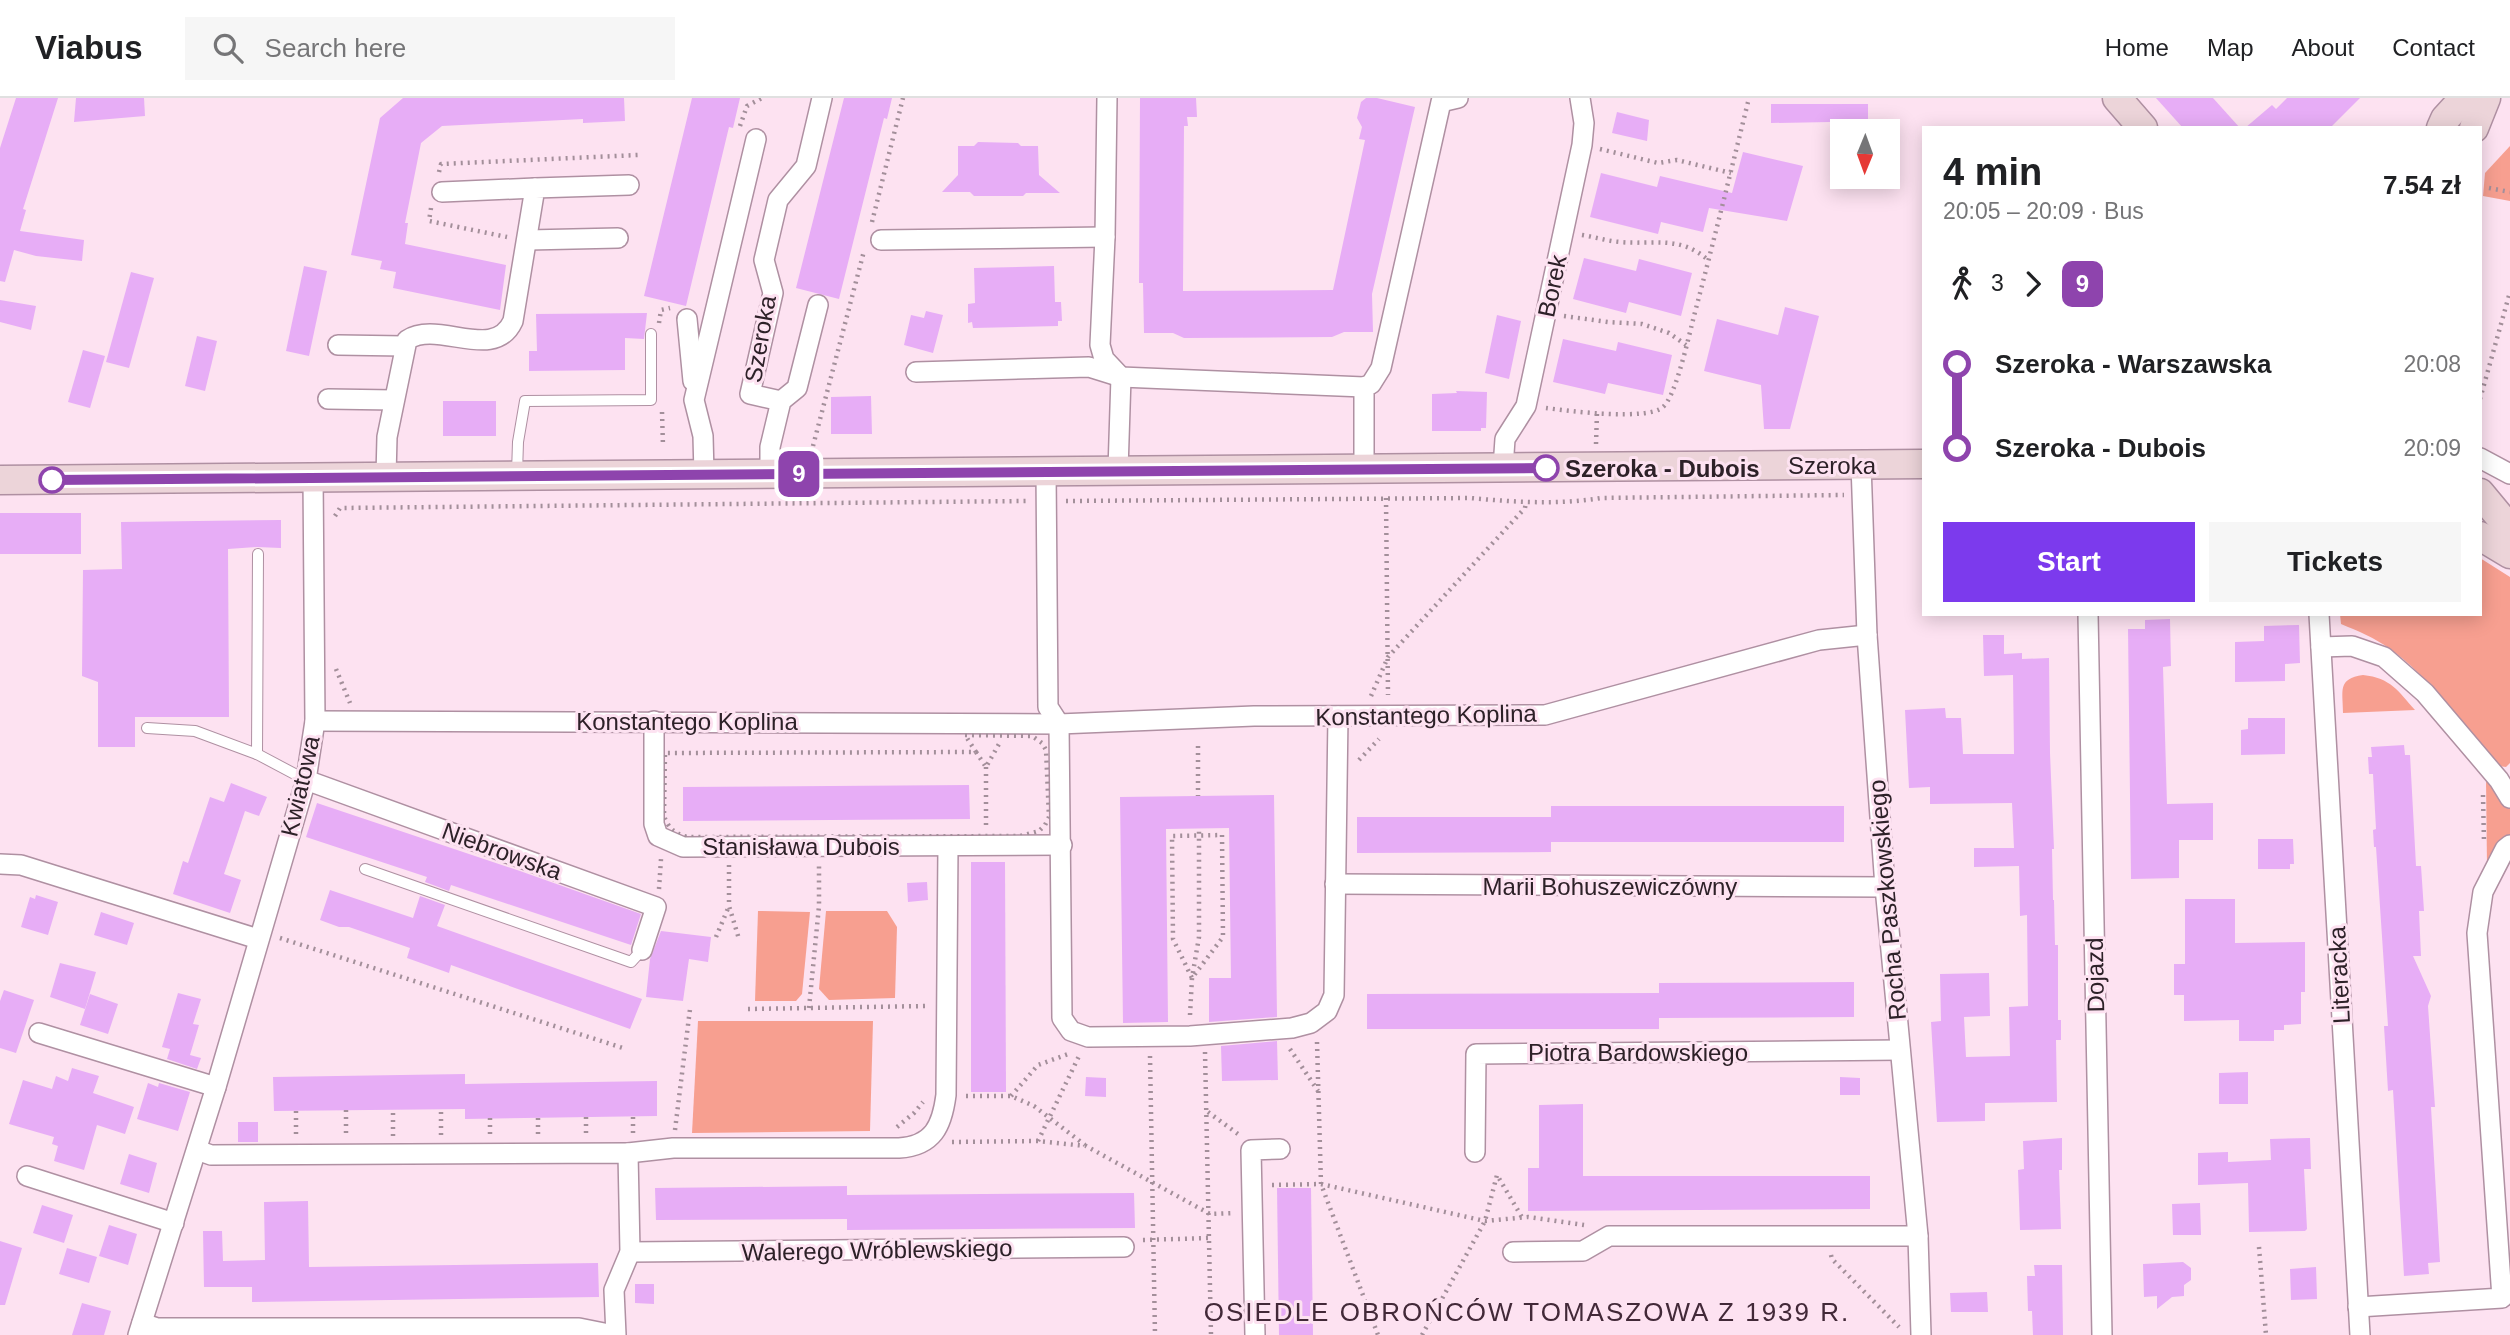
<!DOCTYPE html>
<html lang="en">
<head>
<meta charset="utf-8">
<style>
  :root { --surface:#fff; --page:#f6f6f6; --text:#202124; --muted:#757577; --line:#e0e0e0; --accent:#7c3aed }
  body { margin:0; font-family:Helvetica,sans-serif; background:var(--page); color:var(--text); height:100vh; display:flex; flex-direction:column; font-size:26px; white-space:nowrap }
  * { box-sizing:border-box; margin:0 }
  p { font-size:23px; color:var(--muted) }
  .icon { flex:none; width:38px; height:38px; fill:none; stroke:currentColor; stroke-width:2; stroke-linecap:round; stroke-linejoin:round }
  .map { position:relative; flex:1; overflow:hidden }
  .drawer { position:absolute; left:1922px; top:28px; width:560px; height:490px; display:flex; flex-direction:column; background:var(--surface); border-radius:0px; box-shadow:0 4px 18px #0003 }
  .drawer>* { flex:none }
  .badge { padding:0 14px; border-radius:10px; font-size:24px; line-height:46px }
  .needle { width:46px; rotate:181deg }
  .fabs { position:absolute; left:1830px; top:21px; display:grid; gap:14px }
  .fabs a { display:grid; place-items:center; width:70px; height:70px; border-radius:0px; background:var(--surface); box-shadow:0 4px 18px #0003; font-size:35px }
  .map>.badge { position:absolute; translate:-50% -50%; box-shadow:0 0 0 4px #fff }
  .legs { display:flex; align-items:center; gap:10px; height:77px; padding:0 21px; font-size:23px }
  .legs p { margin-inline-start:auto }
  .summary { display:flex; align-items:center; justify-content:space-between; height:119px; padding:0 21px }
  h1 { font-size:38px; font-weight:700; line-height:52px }
  .button { display:flex; gap:14px; margin-top:auto; padding:14px 21px }
  .button a { flex:1; height:80px; border-radius:0px; background:var(--accent); color:#fff; font-size:28px; font-weight:700; line-height:80px; text-align:center }
  .button a+a { background:var(--page); color:var(--text) }
  ul { padding:0 21px; list-style:none }
  li { display:flex; align-items:center; gap:24px; height:84px; font-size:26px }
  li i { display:grid; place-items:center; width:10px; height:100%; margin:0 9px; background:currentColor }
  li i::after { content:''; width:18px; height:18px; margin:-9px; border:5px solid; border-radius:50%; background:var(--surface) }
  li p { margin-inline-start:auto }
  li:first-child i { background:linear-gradient(#0000 50%,currentColor 0) }
  li:last-child i { background:linear-gradient(currentColor 50%,#0000 0) }
  header { display:flex; align-items:center; gap:42px; box-sizing:border-box; height:98px; padding:0 35px; background:var(--surface); border-bottom:2px solid var(--line) }
  header strong { font-size:33px }
  nav { display:flex; gap:38px; margin-inline-start:auto; font-size:24px }
  .search { width:490px; height:63px; background:var(--page); display:flex; align-items:center; gap:18px; box-sizing:border-box; padding:0 24px; border-radius:0px; color:var(--muted); font-size:26px }
  .map>svg:first-child { display:block }
</style>
</head>
<body>
<header>
<strong>Viabus</strong>
<div class="search"><svg class="icon" aria-label="search" viewBox="0 0 24 24"><circle cx="10" cy="10" r="6"/><path d="M15 15l6 6"/></svg>Search here</div>
<nav><a>Home</a><a>Map</a><a>About</a><a>Contact</a></nav>
</header>
<div class="map">
<svg width="2510" height="1237" viewBox="0 0 2510 1237">
  <rect width="100%" height="100%" fill="#fde2f1"/>
  <g fill="#f79f90">
    <path d="M2510 48V103L2483 98 2485 75Z"/>
    <path d="M2480 460 2510 479V665L2506 669 2498 668C2467 631 2429 578 2390 551 2375 540 2358 533 2341 526L2340 516H2480Z"/>
    <path d="M2363 577C2391 580 2398 593 2415 612L2343 615C2343 592 2337 581 2363 577Z"/>
    <path d="M2486 681 2510 710V737L2487 768Z"/>
    <path d="M758 813 810 814 802 896 796 903H755Z"/>
    <path d="M826 813H887L897 829 895 900 829 902 819 891Z"/>
    <path d="M698 923H873L870 1033 692 1035Z"/>
  </g>
  <g fill="#e7adf6">
    <path d="M16 0H58L23 111 26 112 20 133 84 142 82 163 36 158 14 152 5 184 0 183V50Z"/>
    <path d="M76 0H144L145 18 74 24Z"/>
    <path d="M403 0H624L625 23 583 25V21L442 28 421 45 405 125H408L405 146 506 167 500 212 393 190 396 174 380 171 382 163 351 157 380 20Z"/>
    <path d="M692 0H740L733 30 729 29 686 208 644 198Z"/>
    <path d="M844 0H892L887 21 884 20 839 201 796 190Z"/>
    <path d="M1140 0H1196L1197 19H1187L1188 28H1184L1183 193 1333 192 1365 42 1359 41 1362 29 1357 20 1361 4 1366 0H1377L1415 9 1372 196 1373 234H1344L1332 239 1184 240 1173 235H1144L1143 185H1139Z"/>
    <path d="M2156 0H2213L2240 30H2183Z"/>
    <path d="M2287 0H2360L2330 30H2245L2272 7 2276 11Z"/>
    <path d="M1771 6H1868V33H1831V24L1771 25Z"/>
    <path d="M1617 14 1649 22 1647 43 1612 35Z"/>
    <path d="M978 44 1018 45 1021 48H1038L1039 77 1060 95H1026L1023 98H974L970 94H942L958 77V48H974Z"/>
    <path d="M1743 54 1803 68 1787 123 1709 110 1703 134 1661 124 1658 136 1590 119 1601 75 1657 89 1660 78 1732 95Z"/>
    <path d="M1584 160 1636 173 1639 161 1692 175 1681 218 1629 204 1626 215 1573 201Z"/>
    <path d="M304 168 327 173 309 258 286 253Z"/>
    <path d="M1054 168 1055 204H1061L1062 223H1058V228L973 230 972 224 968 225V206L975 205 974 170Z"/>
    <path d="M131 174 154 180 129 270 106 264Z"/>
    <path d="M0 202 36 208 31 232 0 224Z"/>
    <path d="M1785 209 1819 218 1790 331H1764L1761 287 1704 273 1717 221 1778 237Z"/>
    <path d="M926 213 943 217 933 255 904 247 911 217 924 220Z"/>
    <path d="M647 215 644 241 625 240V272L529 273V253H537L536 216Z"/>
    <path d="M1497 217 1521 223 1509 281 1485 275Z"/>
    <path d="M197 238 217 243 205 293 185 288Z"/>
    <path d="M1563 241 1616 253 1618 244 1672 257 1663 297 1608 285 1605 296 1553 284Z"/>
    <path d="M83 252 105 258 90 310 68 304Z"/>
    <path d="M1456 293 1487 294 1486 330H1481V333H1432V296L1457 295Z"/>
    <path d="M871 298 872 336H831V299Z"/>
    <rect x="443" y="303" width="53" height="35"/>
    <rect x="0" y="415" width="81" height="41"/>
    <path d="M281 422V450L257 449 228 451 229 619H135V649H98V584L82 578 83 472 122 471 121 424Z"/>
    <path d="M2170 521 2171 568 2163 569 2167 706 2213 705V742H2179V780L2131 781 2128 531H2145V522Z"/>
    <path d="M2299 527 2300 565 2285 566V583L2235 584V544L2264 543V528Z"/>
    <path d="M1983 537H2004V556L2022 555V561L2049 560 2050 655 2054 751H2052L2053 802H2054L2055 847H2058V922H2061V942H2056L2057 1004 1985 1005V1023L1937 1024 1931 924 1941 923 1940 876 1989 875 1990 918 1964 919 1966 959 2010 958 2009 909 2028 908 2027 817 2020 818 2019 768 1974 769V750H2014L2012 705 1930 706V689L1909 690 1905 612 1945 610 1946 620H1961L1963 656H2014L2013 577 1984 578Z"/>
    <path d="M2248 620H2285V656L2241 657V632L2248 631Z"/>
    <path d="M2404 647 2405 657H2410L2416 768H2421L2424 813H2419L2421 858H2413L2431 898 2428 908 2435 1009H2431L2440 1164 2428 1165 2429 1176 2404 1178 2393 992 2388 993 2384 928H2388L2376 749H2374L2373 732 2376 731 2373 676H2369L2368 659H2372L2371 649Z"/>
    <path d="M231 685 267 699 259 718 245 713 224 776 241 782 230 815 173 796 183 763 188 765 210 699 224 704Z"/>
    <path d="M969 687 970 721 683 723V689Z"/>
    <path d="M1274 697 1277 919 1209 924V880H1231L1229 730 1166 731 1168 924 1123 925 1120 699Z"/>
    <path d="M317 705 520 773 641 816 631 847 451 787 449 793 425 784 427 779 306 739Z"/>
    <path d="M1551 708H1844V744H1551V754L1357 755V719H1551Z"/>
    <path d="M2258 741H2293L2294 766H2290V771H2258Z"/>
    <path d="M971 764H1005L1006 994H971Z"/>
    <path d="M927 784 928 802 908 804 907 785Z"/>
    <path d="M330 792 413 820 420 798 445 807 437 828 642 901 630 931 451 867 449 875 407 860 410 850 349 829H339L320 822Z"/>
    <path d="M36 797 58 804 48 837 21 829 30 799 35 801Z"/>
    <path d="M2185 801H2235V845L2305 844V894H2301V926L2284 927V932H2274V943H2239V922L2184 923V897H2174V866H2185Z"/>
    <path d="M101 814 134 825 127 847 94 837Z"/>
    <path d="M661 833 711 839 708 864 689 861 683 903 646 899 650 861Z"/>
    <path d="M60 865 96 874 85 911 50 899Z"/>
    <path d="M1854 884V919L1659 920V931H1367V896L1659 895V885Z"/>
    <path d="M4 892 34 902 16 955 0 950V903Z"/>
    <path d="M178 895 201 901 193 926 199 927 190 957 201 960 197 971 167 961 170 951 162 949Z"/>
    <path d="M90 896 118 906 108 936 80 927Z"/>
    <path d="M1277 943 1278 982 1222 983 1221 948Z"/>
    <path d="M72 970 99 978 93 995 134 1009 125 1036 97 1027 84 1072 54 1063 58 1048 52 1046 54 1039 9 1026 23 982 52 991 56 978 68 983Z"/>
    <path d="M2248 974V1006H2219V975Z"/>
    <path d="M465 976V986L657 983V1018L465 1021V1011L274 1013 273 979Z"/>
    <path d="M1086 979 1106 980V999L1085 998Z"/>
    <path d="M1840 979 1860 980V997H1840Z"/>
    <path d="M148 985 158 989 159 985 190 994 178 1033 137 1021Z"/>
    <path d="M1583 1006V1078H1870V1111L1528 1113V1070H1539V1007Z"/>
    <rect x="238" y="1024" width="20" height="20"/>
    <path d="M2062 1040V1072H2059L2061 1131 2020 1132 2018 1072 2024 1071 2023 1043Z"/>
    <path d="M2310 1040 2311 1071H2304L2307 1131 2305 1133 2249 1134 2248 1085 2198 1087V1055L2228 1054V1064L2271 1062 2270 1041Z"/>
    <path d="M129 1056 157 1065 149 1095 120 1086Z"/>
    <path d="M847 1088V1097L1134 1095 1135 1130 847 1132V1121L656 1122 655 1090Z"/>
    <path d="M1277 1090H1311L1313 1237H1279Z"/>
    <path d="M308 1103 309 1169 598 1165 599 1199 252 1204V1189H204L203 1133H222L223 1163 265 1162 264 1104Z"/>
    <path d="M2200 1105 2201 1137H2173L2172 1106Z"/>
    <path d="M42 1107 73 1117 64 1145 33 1135Z"/>
    <path d="M109 1127 137 1136 128 1167 99 1158Z"/>
    <path d="M0 1143 22 1150 5 1207H0Z"/>
    <path d="M67 1150 97 1159 89 1185 59 1176Z"/>
    <path d="M2183 1164 2191 1170V1182L2184 1187V1198L2172 1199 2157 1211V1198L2144 1199 2143 1166Z"/>
    <path d="M2034 1167H2062L2063 1237H2033L2032 1213H2028L2027 1178H2035Z"/>
    <path d="M2316 1169 2317 1201 2291 1202 2290 1171Z"/>
    <path d="M635 1186H654V1206L635 1205Z"/>
    <path d="M1987 1194 1988 1214H1951L1950 1195Z"/>
    <path d="M82 1205 111 1213 104 1237H72Z"/>
  </g>
  <g fill="none" stroke-linecap="round" stroke-linejoin="round">
    <g stroke="#af90a2" stroke-width="12">
      <g id="lane">
        <path d="M517 375 518 344 525 303 651 302V236"/>
        <path d="M147 630 195 633 257 656 306 682"/>
        <path d="M257 656 258 456"/>
        <path d="M365 771 631 864 642 852"/>
      </g>
    </g>
    <g stroke="#af90a2" stroke-width="22">
      <g id="street">
        <path d="M1107 0 1105 139 1100 247 1104 261 1121 279 1118 372"/>
        <path d="M442 94 535 90"/>
        <path d="M528 142 618 140"/>
        <path d="M881 142 1105 139"/>
        <path d="M687 221 693 283"/>
        <path d="M338 247 404 248"/>
        <path d="M916 274 1089 269 1121 279 1364 289"/>
        <path d="M328 301 394 302"/>
        <path d="M781 303 750 296 773 195 764 162 778 102 806 68 822 0"/>
        <path d="M2480 360 2510 376"/>
        <path d="M1861 366 1867 537 1885 789 1918 1138 1921 1237"/>
        <path d="M1503 370 1505 341 1526 308 1582 47 1584 25 1580 0"/>
        <path d="M1364 371V289L1371 286 1381 270 1441 4 1458 0"/>
        <path d="M1046 373 1048 609 1059 626"/>
        <path d="M704 376 703 338 694 302 756 41"/>
        <path d="M770 376V349L781 303 797 290 818 207"/>
        <path d="M386 378 387 339 407 242C438 221 494 265 513 223L535 90 629 87"/>
        <path d="M2088 516 2102 1237"/>
        <path d="M2319 516 2360 1237"/>
        <path d="M2321 549 2352 548 2384 559 2425 595 2499 682 2510 700"/>
        <path d="M315 623 1059 626 1254 618 1545 617 1819 542 1867 537"/>
        <path d="M654 623V726L658 738 683 749 1062 747"/>
        <path d="M1059 626 1062 920 1071 933 1088 939 1190 938 1292 930 1311 925 1327 913 1334 897 1338 618"/>
        <path d="M306 682 656 809 642 852"/>
        <path d="M0 766 21 767 258 841"/>
        <path d="M1335 786 1885 789"/>
        <path d="M39 935 216 989"/>
        <path d="M197 1052 211 1057 628 1055 630 1154 614 1192 616 1237"/>
        <path d="M1475 1054 1476 956 1900 952"/>
        <path d="M628 1055 673 1050H899C933 1048 942 1028 946 997L948 748"/>
        <path d="M27 1078 174 1125"/>
        <path d="M630 1154 1124 1149"/>
        <path d="M1513 1154 1583 1153 1609 1138H1918"/>
        <path d="M2358 1209 2502 1200 2477 835 2483 794 2505 751 2510 747"/>
        <path d="M142 1225 157 1230H579L614 1237"/>
        <path d="M138 1237 216 989 306 682 315 623 313 378"/>
        <path d="M1255 1237 1251 1052 1280 1051"/>
      </g>
    </g>
    <g stroke="#af90a2" stroke-width="31">
      <g id="secondary">
        <path d="M2117 0 2143 30"/>
        <path d="M2441 30 2445 21 2464 0"/>
        <path d="M2474 30 2486 0"/>
        <path d="M0 382 1923 366"/>
        <path d="M2480 395 2510 431"/>
        <path d="M2480 438 2510 456"/>
      </g>
    </g>
    <g stroke="#a38f9a" stroke-width="4.5" stroke-dasharray="2 5" stroke-linecap="butt">
      <path d="M740 28 747 8 762 0"/>
      <path d="M1600 51 1658 65 1677 62 1731 75"/>
      <path d="M439 74 441 66 638 57"/>
      <path d="M2489 90 2510 94"/>
      <path d="M431 110 429 123 507 139"/>
      <path d="M872 124 903 0"/>
      <path d="M1582 137C1595 139 1607 143 1620 144 1653 147 1680 137 1708 162"/>
      <path d="M1564 218 1608 224 1642 226 1669 235 1686 247"/>
      <path d="M659 225 661 212 670 210"/>
      <path d="M2480 301 2510 194"/>
      <path d="M1546 310C1569 313 1647 323 1663 309 1676 298 1689 237 1694 218 1713 146 1731 73 1749 0"/>
      <path d="M662 314 663 348"/>
      <path d="M1596 346 1597 315"/>
      <path d="M813 348 864 153"/>
      <path d="M1386 400 1388 597"/>
      <path d="M1066 403 1470 400C1514 404 1557 407 1601 400L1844 397"/>
      <path d="M335 418 340 410 1026 403"/>
      <path d="M336 571 350 605"/>
      <path d="M1371 598 1388 559 1525 410 1526 404"/>
      <path d="M965 637 1032 638 1042 645 1046 652 1049 719 1045 727 1039 733 1020 738 687 739C674 735 669 731 664 718L665 655 976 654Z"/>
      <path d="M1198 648V698"/>
      <path d="M976 654 986 669 999 646"/>
      <path d="M1359 662 1379 641"/>
      <path d="M2483 697 2484 744"/>
      <path d="M986 727V669"/>
      <path d="M1222 737 1223 839 1192 880 1173 841 1172 738Z"/>
      <path d="M729 767V808"/>
      <path d="M659 791 661 761"/>
      <path d="M716 839 729 808 739 841"/>
      <path d="M280 840 623 950"/>
      <path d="M809 910 819 808V768"/>
      <path d="M748 911 926 908"/>
      <path d="M1190 917 1192 880 1199 839V730"/>
      <path d="M1317 944 1321 1086 1378 1237"/>
      <path d="M1290 951 1318 993"/>
      <path d="M1205 954 1211 1237"/>
      <path d="M1150 958 1155 1237"/>
      <path d="M966 998H1011L1034 1008 1085 1047"/>
      <path d="M1011 998 1038 967 1071 955"/>
      <path d="M346 1012V1038"/>
      <path d="M296 1013V1039"/>
      <path d="M1208 1014 1238 1036"/>
      <path d="M586 1019V1036"/>
      <path d="M633 1019V1035"/>
      <path d="M490 1020V1037"/>
      <path d="M538 1020V1036"/>
      <path d="M897 1029 914 1015 923 1004"/>
      <path d="M675 1032 690 911"/>
      <path d="M441 1037V1011"/>
      <path d="M393 1038V1012"/>
      <path d="M1038 1043 1080 956"/>
      <path d="M952 1044 1038 1043 1086 1048 1210 1116 1234 1115"/>
      <path d="M1272 1087 1321 1086 1485 1123 1528 1119 1584 1127"/>
      <path d="M1143 1142 1210 1140"/>
      <path d="M2259 1149 2266 1237"/>
      <path d="M1831 1157 1832 1161 1899 1229"/>
      <path d="M1422 1237 1485 1123 1497 1077 1523 1121"/>
    </g>
    <use href="#lane" stroke="#fff" stroke-width="10"/>
    <use href="#street" stroke="#fff" stroke-width="19"/>
    <use href="#secondary" stroke="#ecd4d9" stroke-width="28"/>
  </g>
  <g fill="none" stroke-linecap="round" stroke-linejoin="round">
    <g stroke="#fff" stroke-width="16">
      <path id="line-1" d="M52 382 1546 370"/>
    </g>
    <use href="#line-1" stroke="#8e44ad" stroke-width="10"/>
  </g>
  <g fill="#fff" stroke="#8e44ad" stroke-width="3.5">
    <circle cx="1546" cy="370" r="12"/>
    <circle cx="52" cy="382" r="12"/>
  </g>
  <g text-anchor="middle" dominant-baseline="central" stroke-width="6" stroke-linejoin="round" paint-order="stroke">
    <g font-size="24" fill="#2d2128" stroke="#fde2f1">
      <text transform="translate(1552 188) rotate(-78)">Borek</text>
      <text transform="translate(760 241) rotate(-80)">Szeroka</text>
      <text x="1832" y="367">Szeroka</text>
      <text transform="translate(1426 617) rotate(-1)">Konstantego Koplina</text>
      <text x="687" y="623">Konstantego Koplina</text>
      <text transform="translate(300 688) rotate(-77)">Kwiatowa</text>
      <text x="801" y="748">Stanisława Dubois</text>
      <text transform="translate(502 753) rotate(20)">Niebrowska</text>
      <text x="1610" y="788">Marii Bohuszewiczówny</text>
      <text transform="translate(1887 802) rotate(-95)">Rocha Paszkowskiego</text>
      <text transform="translate(2095 877) rotate(-91)">Dojazd</text>
      <text transform="translate(2339 877) rotate(-93)">Literacka</text>
      <text x="1638" y="954">Piotra Bardowskiego</text>
      <text transform="translate(877 1152) rotate(-1)">Walerego Wróblewskiego</text>
    </g>
    <g font-size="24" font-weight="bold" fill="#2d2128" stroke="#fde2f1" text-anchor="start">
      <text x="1565" y="370">Szeroka - Dubois</text>
    </g>
    <g font-size="26" letter-spacing="2" fill="#422938" stroke="#fde2f1">
      <text x="1527" y="1214">OSIEDLE OBROŃCÓW TOMASZOWA Z 1939 R.</text>
    </g>
  </g>
</svg>
<div class="fabs">
<a><svg class="needle" viewBox="-14 -14 28 28"><path d="M0-13l5 13h-10z" fill="#e53935"/><path d="M0 13l5-13h-10z" fill="#757577"/></svg></a>
</div>
<b class="badge" style="left:799px;top:376px;background:#8e44ad;color:#fff">9</b>
<section class="drawer">
<div class="summary"><div><h1>4 min</h1><p>20:05 – 20:09 · Bus</p></div><b>7.54 zł</b></div>
<div class="legs"><svg class="icon" aria-label="walk" viewBox="0 0 24 24"><circle cx="13" cy="4" r="2"/><path d="M13 8l-2 6 4 7M11 14l-3 7M7 12l3-4h3l4 4"/></svg>3<svg class="icon" aria-label="forward" viewBox="0 0 24 24"><path d="M9 5l7 7-7 7"/></svg><b class="badge" style="background:#8e44ad;color:#fff">9</b></div>
<ul>
<li><i style="color:#8e44ad"></i><b>Szeroka - Warszawska</b><p>20:08</p></li>
<li><i style="color:#8e44ad"></i><b>Szeroka - Dubois</b><p>20:09</p></li>
</ul>
<div class="button"><a>Start</a><a>Tickets</a></div>
</section>
</div>
</body>
</html>
